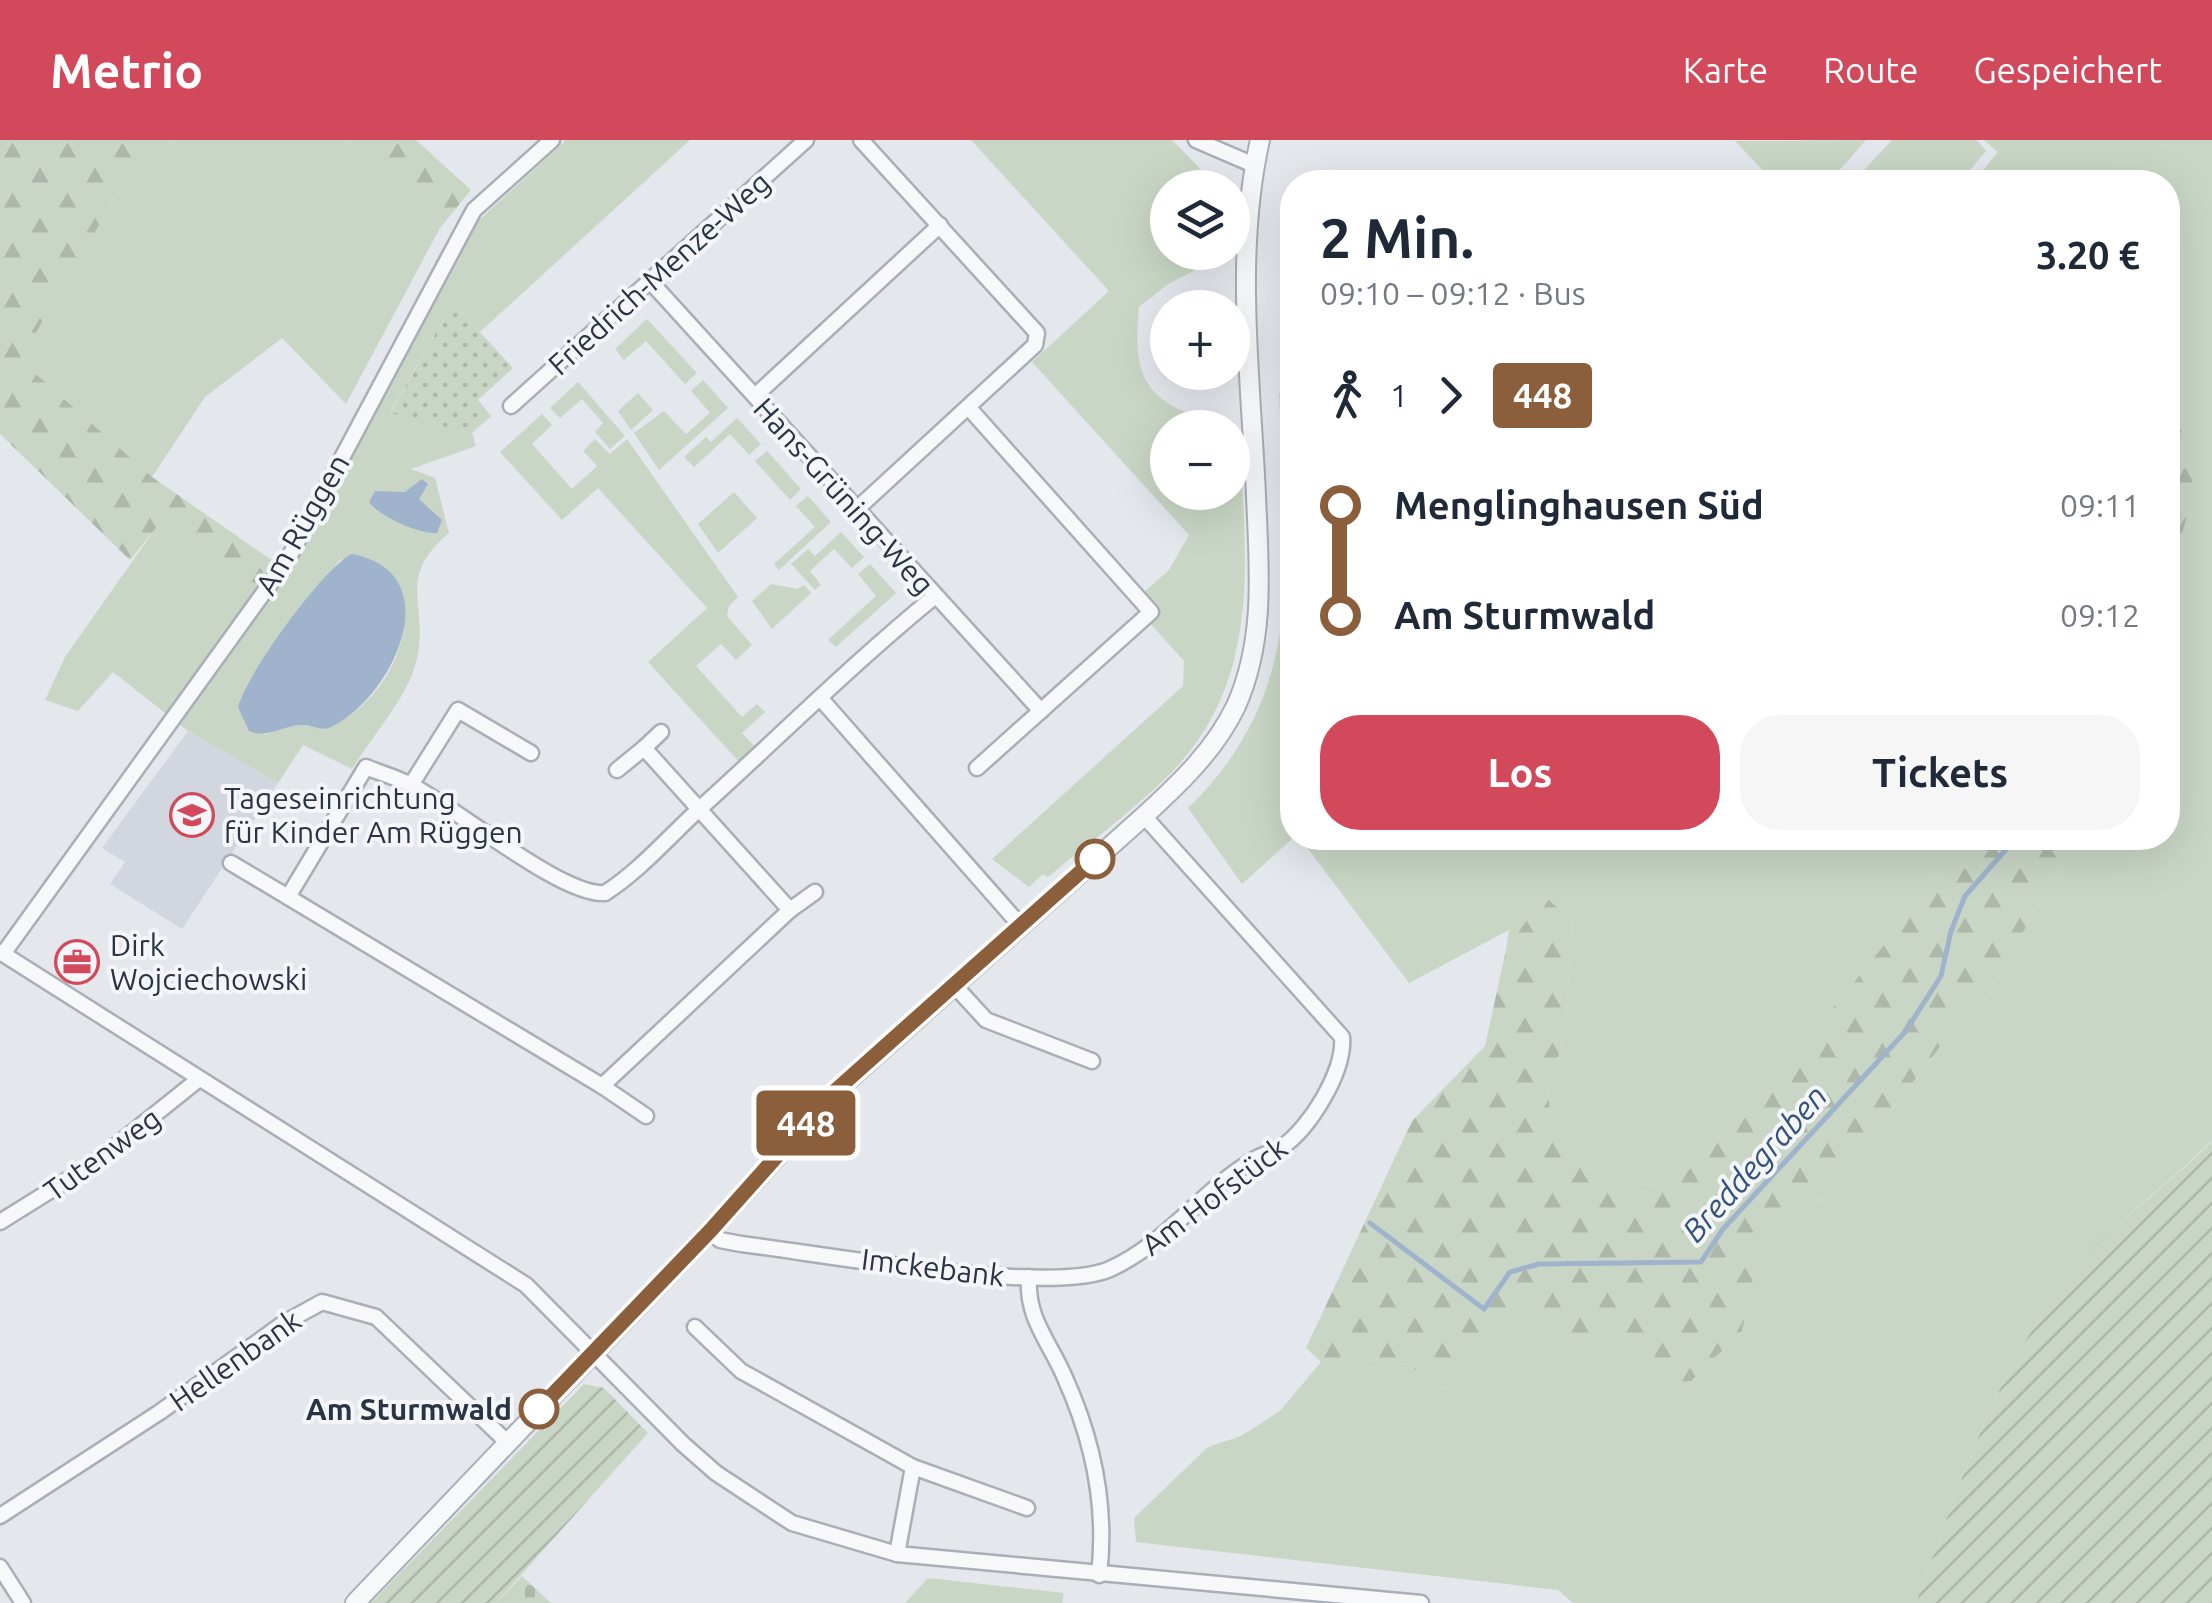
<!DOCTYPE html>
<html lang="de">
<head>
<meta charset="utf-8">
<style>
  :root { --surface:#fff; --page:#f6f6f7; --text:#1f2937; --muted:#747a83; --accent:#d1495b }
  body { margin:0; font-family:Ubuntu,sans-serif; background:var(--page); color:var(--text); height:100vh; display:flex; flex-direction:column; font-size:38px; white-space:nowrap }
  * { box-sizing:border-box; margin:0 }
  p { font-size:32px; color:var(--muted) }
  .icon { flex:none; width:55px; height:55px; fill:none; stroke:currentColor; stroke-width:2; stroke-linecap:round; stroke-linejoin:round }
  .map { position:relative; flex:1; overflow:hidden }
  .sheet { position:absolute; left:1280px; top:30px; width:900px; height:680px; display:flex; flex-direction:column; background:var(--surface); border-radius:40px; box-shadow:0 10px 40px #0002 }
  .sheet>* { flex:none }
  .badge { padding:0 20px; border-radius:8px; font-size:35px; line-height:65px }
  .controls { position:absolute; left:1150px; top:30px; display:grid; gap:20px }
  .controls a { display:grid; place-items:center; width:100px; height:100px; border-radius:50%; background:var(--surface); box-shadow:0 10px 40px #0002; font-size:50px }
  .map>.badge { position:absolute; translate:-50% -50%; box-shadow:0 0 0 5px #fff }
  .legs { display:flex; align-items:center; gap:15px; height:110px; padding:0 40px; font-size:32px }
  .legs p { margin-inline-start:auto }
  .summary { display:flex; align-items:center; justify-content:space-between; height:170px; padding:0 40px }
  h1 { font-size:55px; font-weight:600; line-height:75px }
  .primary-button { display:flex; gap:20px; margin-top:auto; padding:20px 40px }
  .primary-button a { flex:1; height:115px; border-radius:40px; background:var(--accent); color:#fff; font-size:40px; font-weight:600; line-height:115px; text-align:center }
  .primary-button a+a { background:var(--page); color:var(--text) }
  ul { padding:0 40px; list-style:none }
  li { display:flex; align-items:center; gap:35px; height:110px; font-size:38px }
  li i { display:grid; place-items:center; width:15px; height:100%; margin:0 12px; background:currentColor }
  li i::after { content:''; width:25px; height:25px; margin:-12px; border:8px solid; border-radius:50%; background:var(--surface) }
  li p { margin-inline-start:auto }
  li:first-child i { background:linear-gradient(#0000 50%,currentColor 0) }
  li:last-child i { background:linear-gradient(currentColor 50%,#0000 0) }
  header { display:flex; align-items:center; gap:60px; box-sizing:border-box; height:140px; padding:0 50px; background:var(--accent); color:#fff }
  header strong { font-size:48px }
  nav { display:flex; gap:55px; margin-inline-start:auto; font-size:35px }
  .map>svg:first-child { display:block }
</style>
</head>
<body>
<header>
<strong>Metrio</strong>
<nav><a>Karte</a><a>Route</a><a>Gespeichert</a></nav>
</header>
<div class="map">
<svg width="2212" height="1463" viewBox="0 0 2212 1463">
  <defs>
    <pattern id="forest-firs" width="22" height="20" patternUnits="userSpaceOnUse" patternTransform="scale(2.5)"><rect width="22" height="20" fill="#c9d6c5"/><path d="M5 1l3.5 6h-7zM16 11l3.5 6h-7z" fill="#adb8ab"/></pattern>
    <pattern id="cemetery-stones" width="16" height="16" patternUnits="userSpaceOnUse" patternTransform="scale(2.5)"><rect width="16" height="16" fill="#c9d6c5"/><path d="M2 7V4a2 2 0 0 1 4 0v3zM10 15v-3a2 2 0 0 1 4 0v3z" fill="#adb8ab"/></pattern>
    <pattern id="park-dots" width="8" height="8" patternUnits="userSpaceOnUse" patternTransform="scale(2.5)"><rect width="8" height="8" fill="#c9d6c5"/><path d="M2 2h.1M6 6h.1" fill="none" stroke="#adb8ab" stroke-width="1.8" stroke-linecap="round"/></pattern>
    <pattern id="garden-furrows" width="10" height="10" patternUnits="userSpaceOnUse" patternTransform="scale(2.5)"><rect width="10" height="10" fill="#c9d6c5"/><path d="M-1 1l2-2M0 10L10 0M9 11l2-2" fill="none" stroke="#adb8ab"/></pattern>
  </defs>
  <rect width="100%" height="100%" fill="#e4e7ec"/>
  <path fill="#d2d6de" d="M188 591 278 643 182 789 110 744 125 722 102 708Z"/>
  <g fill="#c9d6c5" fill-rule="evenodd">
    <path d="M175 0H344L440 88 346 264 282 198 205 257 152 337 19 220 119 51Z"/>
    <path d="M566 0H690L480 192 453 163 390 272 472 293 476 306 411 329 435 338 449 393C391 442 434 468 414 529 405 559 369 601 352 629L303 605 278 643 188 591 113 532 78 571 45 560 65 517 160 382 255 450 270 419 294 427 475 84ZM341 419 392 435C426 486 384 562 334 585 322 590 315 586 303 585 291 585 276 591 265 595L240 559 302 464Z"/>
    <path d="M971 0H1172L1218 47 1168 48V112L1229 113 1168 144 1139 167C1135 214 1134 250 1183 271 1196 277 1207 277 1217 287L1168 288V352H1232L1233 298 1240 301C1245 421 1263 538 1171 633 1134 670 1089 703 1048 737L1043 734 1029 747 992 719 1183 546 1184 521 1149 482 1160 471 1143 453 1169 430 1189 395 1032 222 1109 151Z"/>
    <path d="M1866 0 1829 42H1774L1735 1Z"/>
    <path d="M1892 0H1977L1986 11 1960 42H1853Z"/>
    <path d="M1984 0H2212V1000C2169 1045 2110 1084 2072 1132 1996 1227 1958 1350 1916 1463H1573L1558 1450 1136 1402 1134 1378 1208 1307 1241 1296 1280 1271 1321 1222 1334 1226 1347 1212 1369 1221 1408 1225 1445 1250 1505 1179 1533 1174 1570 1196H1631L1658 1243 1742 1191 1757 1115 1828 1053 1956 886 1985 861 2048 747 2085 698H2168V429L2180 403 2177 283 2168 277V42H1973L1998 12Z"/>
    <path d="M647 179 697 233 685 244 646 201 624 220 615 209Z"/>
    <path d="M703 240 728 268 659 330 634 293 664 271 686 294 710 273 691 251Z"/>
    <path d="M578 242 625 296 610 309 595 292 603 283 582 259 560 278 550 268Z"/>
    <path d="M1292 244 1293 698 1242 744 1188 668C1312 548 1286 411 1279 254Z"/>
    <path d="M638 253 653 270 631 290 618 271Z"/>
    <path d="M542 274 552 285 532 304 572 349 597 326 583 311 595 299 610 314 627 299 738 457 729 466 727 476 752 505 736 520 721 504 696 526 742 577 757 564 765 572 742 593 756 608 740 623 648 522 707 468 598 348 562 380 500 312Z"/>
    <path d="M737 278 761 304 749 315 730 294 694 327 684 317 706 297 711 302Z"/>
    <path d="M767 311 801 349 790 360 755 321Z"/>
    <path d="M734 352 757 378 718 413 698 384Z"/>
    <path d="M808 356 831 382 779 430 774 424 815 387 796 366Z"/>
    <path d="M841 392 864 417 852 428 834 409 810 431 821 445 815 450 791 424 808 409 815 416Z"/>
    <path d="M870 424 896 453 836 507 828 500 876 456 858 434Z"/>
    <path d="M771 444 797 449 804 445 811 453 772 489 752 461Z"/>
    <path d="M1300 698H1961C1896 798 1817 889 1737 977 1718 997 1698 1030 1672 1041 1640 1055 1599 1034 1570 1021L1550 972 1548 951 1565 892 1572 782 1544 755 1506 810 1509 790 1409 843Z"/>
    <path d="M928 1438 1064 1453 1062 1463H905Z"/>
  </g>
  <g fill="url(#forest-firs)">
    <path d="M0 0H175L119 51 20 220 152 337 270 419 256 451 160 383 130 420 0 294Z"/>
    <path d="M344 0H416L471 50 440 88Z"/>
    <path d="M2168 277C2212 309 2187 388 2168 429Z"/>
    <path d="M1961 698H2085L2048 747 1985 861 1956 886 1828 1053 1758 1115 1742 1191 1691 1241 1658 1243 1630 1196H1570L1533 1174 1505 1179 1445 1250 1408 1225 1369 1221 1347 1212 1334 1226 1321 1222 1306 1208 1412 981 1485 906 1506 810 1544 755 1572 782 1565 893 1548 951 1550 972 1570 1021C1599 1034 1640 1055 1672 1041 1698 1029 1718 997 1737 977 1817 889 1896 797 1961 698Z"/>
  </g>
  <path fill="url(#cemetery-stones)" d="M522 1436 551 1463H496Z"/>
  <path fill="url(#park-dots)" d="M453 163 513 228 478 260 491 276 472 293 390 273Z"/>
  <g fill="url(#garden-furrows)">
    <path d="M2212 1001V1463H1916C1958 1350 1996 1227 2072 1132 2108 1086 2170 1045 2212 1001Z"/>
    <path d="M584 1244 604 1248 648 1293 496 1463H371Z"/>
  </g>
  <g fill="#9fb4cc">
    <path d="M422 339 428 344 419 359 442 380 437 393C419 394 380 377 369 362L375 351 405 352Z"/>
    <path d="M352 414C452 433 392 559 331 587 320 592 312 584 301 585 282 586 268 599 249 591L238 567C245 537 324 426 352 414Z"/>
  </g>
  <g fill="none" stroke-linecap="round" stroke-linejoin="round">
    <path stroke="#9fb4cc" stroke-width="5" d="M1370 1083 1484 1169 1510 1132 1539 1124 1701 1122 1723 1089 1905 892 1941 836 1951 791 1965 756 2016 698"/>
    <g stroke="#a9aeb7" stroke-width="19">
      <g id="minor">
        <path d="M1196 0 1254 25"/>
        <path d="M649 140 1041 571"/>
        <path d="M755 256 940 85"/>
        <path d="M511 266 806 0"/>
        <path d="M969 268 1151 472 977 628"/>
        <path d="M857 369 1035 205 1037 193 861 0"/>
        <path d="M821 559 1020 785"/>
        <path d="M644 608 661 592"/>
        <path d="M617 630 644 608 790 770 602 946 288 757 366 627C380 633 395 637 409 644 453 665 562 757 605 753 638 732 667 699 696 672 775 601 852 524 934 457"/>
        <path d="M411 645 458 570 531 613"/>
        <path d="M231 723 288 757"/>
        <path d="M790 770 815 752"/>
        <path d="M0 812 526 1145 683 1304 716 1333 792 1383 897 1414 1421 1463"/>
        <path d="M3 814 288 419 474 70 552 0"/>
        <path d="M953 844 986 880 1092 921"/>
        <path d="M602 946 646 976"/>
        <path d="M0 1082 93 1024 199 939"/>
        <path d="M710 1091 720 1100 741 1104C818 1113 1049 1156 1110 1129 1166 1104 1202 1050 1255 1019 1263 1014 1274 1013 1282 1007 1310 988 1345 931 1342 897L1144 676"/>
        <path d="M1029 1137C1026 1179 1050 1202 1065 1238 1093 1300 1107 1367 1099 1435"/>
        <path d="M695 1187 741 1231 913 1327"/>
        <path d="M0 1376 160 1272 284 1183 322 1162 376 1177 507 1302"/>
        <path d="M897 1414 913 1327 1027 1368"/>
        <path d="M0 1427 23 1463"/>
      </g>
    </g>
    <g stroke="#a9aeb7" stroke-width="22">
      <path id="tertiary" d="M355 1463 710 1091 835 952 1144 676C1179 644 1215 610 1236 566 1266 499 1259 427 1256 356 1251 239 1234 115 1260 0"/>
    </g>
    <use href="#minor" stroke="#f7f8fa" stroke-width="14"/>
    <use href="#tertiary" stroke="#f7f8fa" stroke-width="18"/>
  </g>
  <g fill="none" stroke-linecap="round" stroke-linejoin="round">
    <g stroke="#fff" stroke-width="22">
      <path id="line-1" d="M539 1269 710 1091 834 952 1095 719"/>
    </g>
    <use href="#line-1" stroke="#8b5e3c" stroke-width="15"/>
  </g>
  <defs>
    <g id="school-ring" transform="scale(2.25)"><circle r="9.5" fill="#f4f6f9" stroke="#d1495b" stroke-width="1.5"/><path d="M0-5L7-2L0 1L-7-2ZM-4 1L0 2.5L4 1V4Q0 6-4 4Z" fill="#d1495b"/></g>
    <g id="office-ring" transform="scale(2.25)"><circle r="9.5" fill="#f4f6f9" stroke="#d1495b" stroke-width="1.5"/><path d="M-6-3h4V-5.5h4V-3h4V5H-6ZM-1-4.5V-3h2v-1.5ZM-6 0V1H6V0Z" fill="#d1495b"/></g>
  </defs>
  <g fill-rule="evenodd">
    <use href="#school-ring" x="192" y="675"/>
    <use href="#office-ring" x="77" y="822"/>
  </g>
  <g fill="#fff" stroke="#8b5e3c" stroke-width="5">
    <circle cx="1095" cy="719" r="18"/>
    <circle cx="539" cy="1269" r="18"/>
  </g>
  <g text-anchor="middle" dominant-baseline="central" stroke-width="8" stroke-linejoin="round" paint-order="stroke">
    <g font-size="30" fill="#2b3445" stroke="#f4f6f9">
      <text transform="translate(659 133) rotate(-42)">Friedrich-Menze-Weg</text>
      <text transform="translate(844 356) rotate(48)">Hans-Grüning-Weg</text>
      <text transform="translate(302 384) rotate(-60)">Am Rüggen</text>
      <text transform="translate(102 1014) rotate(-36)">Tutenweg</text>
      <text transform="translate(1214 1056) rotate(-37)">Am Hofstück</text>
      <text transform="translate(933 1127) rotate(7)">Imckebank</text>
      <text transform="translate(235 1220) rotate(-35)">Hellenbank</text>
    </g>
    <g font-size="30" fill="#2b3445" stroke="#f4f6f9" text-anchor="start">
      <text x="224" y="658">Tageseinrichtung<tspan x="224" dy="34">für Kinder Am Rüggen</tspan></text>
      <text x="110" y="805">Dirk<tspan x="110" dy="34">Wojciechowski</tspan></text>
    </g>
    <g font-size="30" font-weight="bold" fill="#2b3445" stroke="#f4f6f9" text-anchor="end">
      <text x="512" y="1269">Am Sturmwald</text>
    </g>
    <g font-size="32" font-style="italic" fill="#34527a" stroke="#f4f6f9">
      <text transform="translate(1754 1023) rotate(-48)">Breddegraben</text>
    </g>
  </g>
</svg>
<div class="controls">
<a><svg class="icon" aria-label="layers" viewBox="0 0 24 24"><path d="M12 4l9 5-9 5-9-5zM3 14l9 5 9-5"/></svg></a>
<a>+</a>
<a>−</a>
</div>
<b class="badge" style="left:806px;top:983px;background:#8b5e3c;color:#fff">448</b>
<section class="sheet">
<div class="summary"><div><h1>2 Min.</h1><p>09:10 – 09:12 · Bus</p></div><b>3.20 €</b></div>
<div class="legs"><svg class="icon" aria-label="walk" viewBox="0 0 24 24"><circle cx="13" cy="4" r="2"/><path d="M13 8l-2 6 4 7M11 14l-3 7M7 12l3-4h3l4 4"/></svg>1<svg class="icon" aria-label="forward" viewBox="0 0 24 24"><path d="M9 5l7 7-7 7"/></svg><b class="badge" style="background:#8b5e3c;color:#fff">448</b></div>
<ul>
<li><i style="color:#8b5e3c"></i><b>Menglinghausen Süd</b><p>09:11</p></li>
<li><i style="color:#8b5e3c"></i><b>Am Sturmwald</b><p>09:12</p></li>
</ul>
<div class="primary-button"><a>Los</a><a>Tickets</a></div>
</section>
</div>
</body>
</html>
